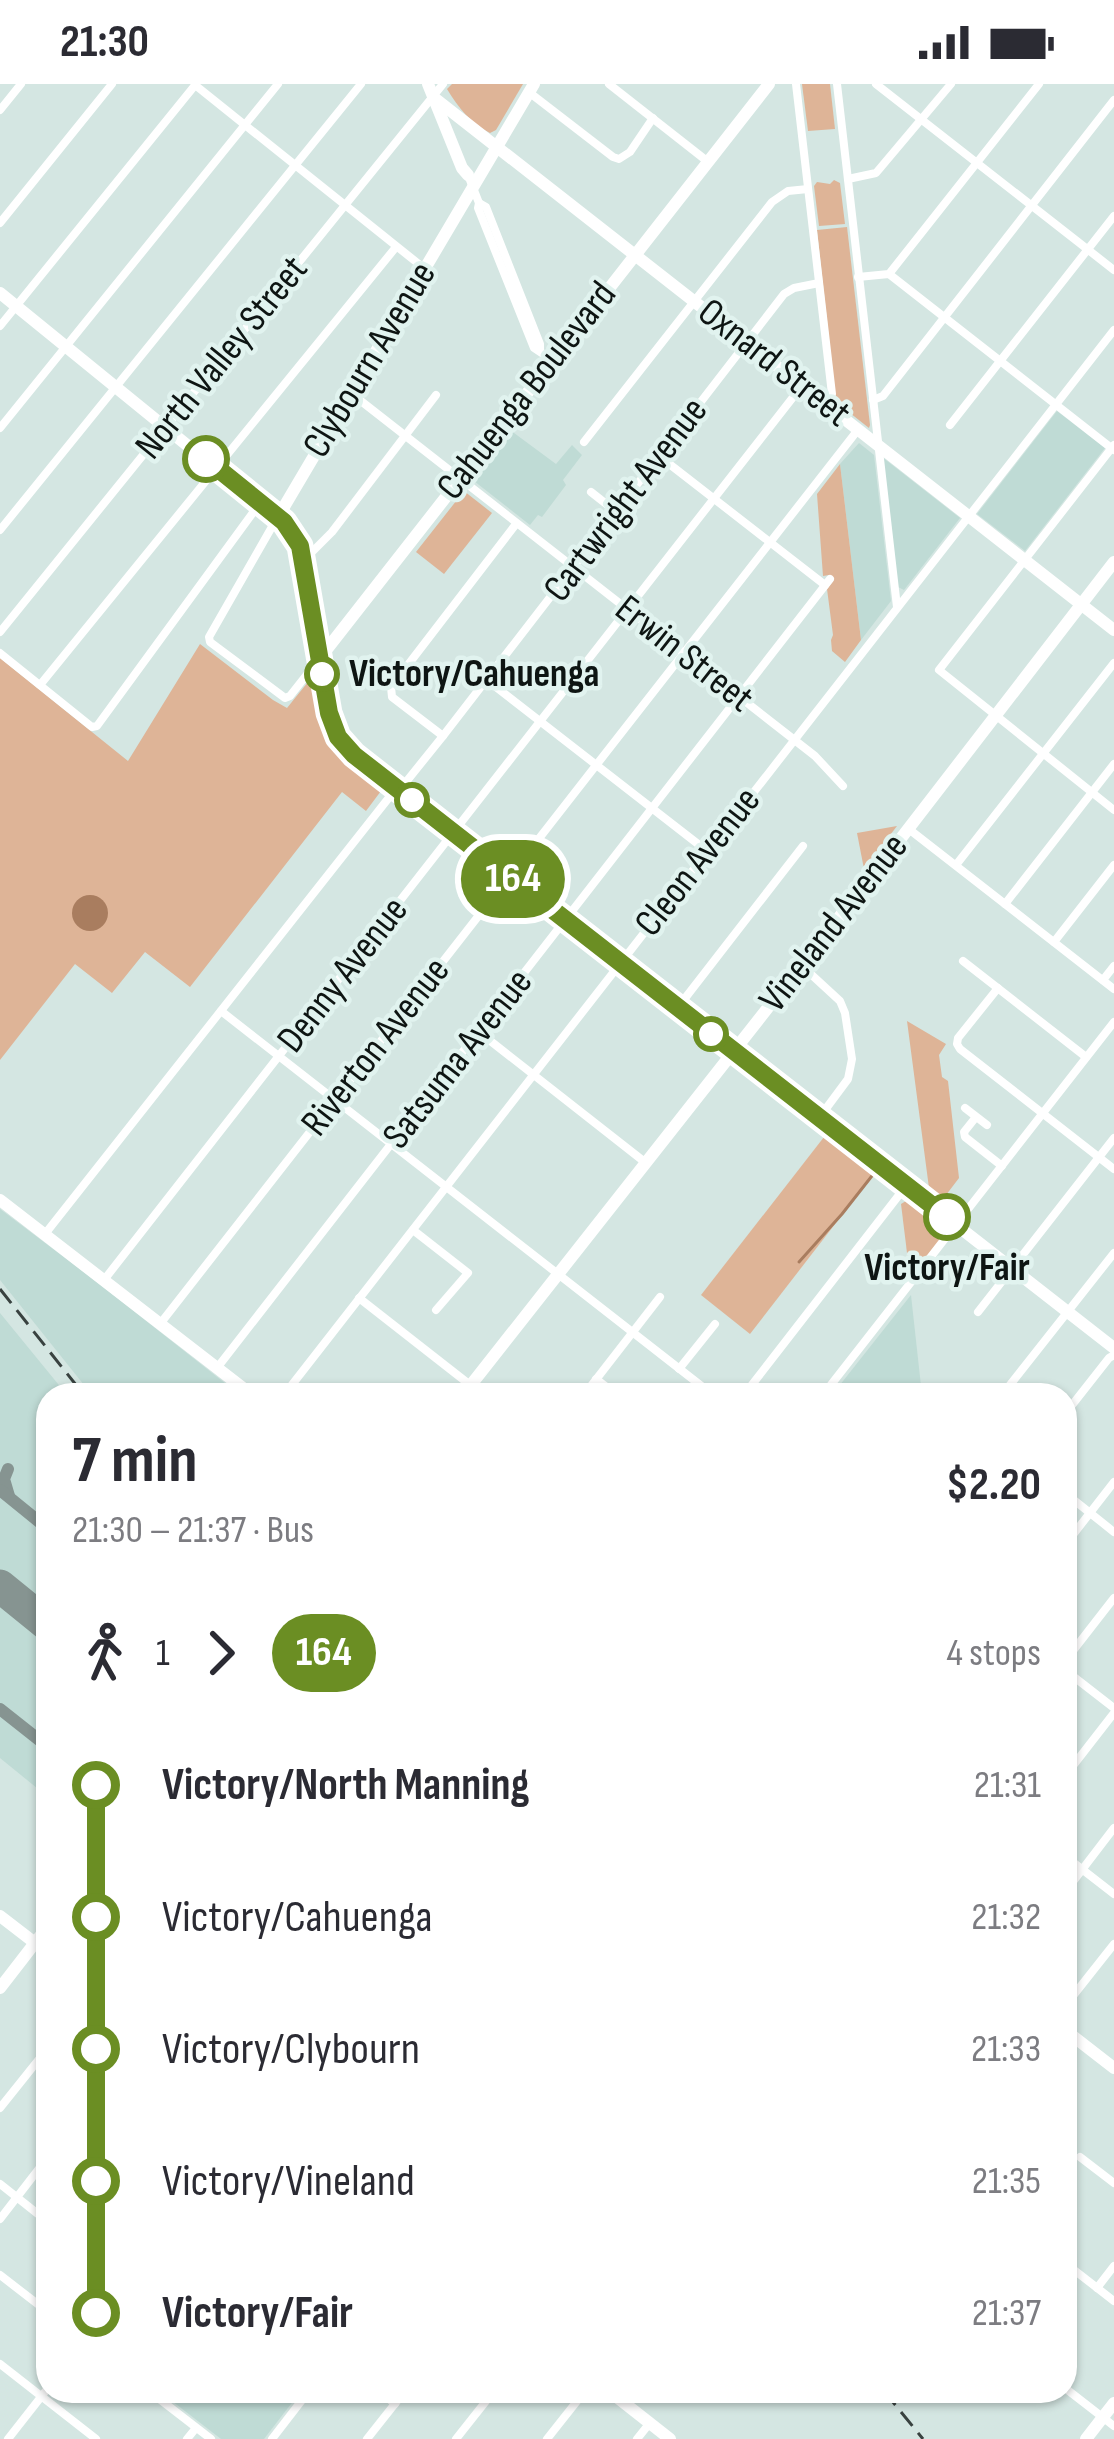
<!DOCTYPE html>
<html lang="en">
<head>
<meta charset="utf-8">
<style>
  :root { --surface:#fff; --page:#f7f7f7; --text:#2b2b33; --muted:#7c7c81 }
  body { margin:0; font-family:"Sofia Sans Condensed",sans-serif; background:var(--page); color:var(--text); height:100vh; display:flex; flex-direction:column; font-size:45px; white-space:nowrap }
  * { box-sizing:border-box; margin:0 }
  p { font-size:39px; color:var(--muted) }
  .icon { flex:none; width:66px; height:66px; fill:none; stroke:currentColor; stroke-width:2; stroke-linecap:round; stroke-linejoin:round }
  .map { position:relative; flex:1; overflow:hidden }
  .details { position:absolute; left:36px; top:1299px; width:1041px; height:1020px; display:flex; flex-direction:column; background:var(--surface); border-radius:36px; box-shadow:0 3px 9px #0004 }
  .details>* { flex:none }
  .badge { padding:0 24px; border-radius:39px; font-size:42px; line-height:78px }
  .map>.badge { position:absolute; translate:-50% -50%; box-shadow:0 0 0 6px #fff }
  .legs { display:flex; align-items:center; gap:18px; height:132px; padding:0 36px; font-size:39px }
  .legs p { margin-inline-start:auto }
  .summary { display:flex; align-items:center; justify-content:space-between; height:204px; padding:0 36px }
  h1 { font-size:66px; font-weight:700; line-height:90px }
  ul { padding:0 36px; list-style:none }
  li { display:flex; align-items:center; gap:42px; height:132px; font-size:45px }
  li i { display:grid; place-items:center; width:18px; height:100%; margin:0 15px; background:currentColor }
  li i::after { content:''; width:30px; height:30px; margin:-15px; border:9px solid; border-radius:50%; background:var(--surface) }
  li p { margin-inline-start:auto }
  li:first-child i { background:linear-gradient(#0000 50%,currentColor 0) }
  li:last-child i { background:linear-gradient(currentColor 50%,#0000 0) }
  .status { display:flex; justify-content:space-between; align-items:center; height:84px; padding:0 60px; background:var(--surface); direction:ltr }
  .status svg { height:33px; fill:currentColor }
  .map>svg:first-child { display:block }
</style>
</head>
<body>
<div class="status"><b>21:30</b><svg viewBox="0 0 49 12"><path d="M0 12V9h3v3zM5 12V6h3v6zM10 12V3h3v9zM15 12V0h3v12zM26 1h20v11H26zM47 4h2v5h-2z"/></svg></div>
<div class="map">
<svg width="1114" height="2355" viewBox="0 0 1114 2355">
  <rect width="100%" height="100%" fill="#d4e6e2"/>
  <g fill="#bfdbd5">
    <path d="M1057 327 1105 364 1025 467 977 430Z"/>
    <path d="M510 346 556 380 572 361 582 371 563 396 566 401 542 433 538 431 530 441 474 397V392Z"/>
    <path d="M859 359 874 371 891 517 861 556 840 380Z"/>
    <path d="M882 373 960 434 904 506 898 503Z"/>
    <path d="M0 1125 93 1195 240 1311H92L0 1196Z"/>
    <path d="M911 1211 922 1311H832Z"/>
    <path d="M0 1229 67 1311H48V1713L0 1674Z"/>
    <path d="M159 2307H301L264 2355H221Z"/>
  </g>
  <g fill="#deb497">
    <path d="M452 0H523L496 46 490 49C471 40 458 23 447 5Z"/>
    <path d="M802 0H830L835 45 808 47Z"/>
    <path d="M834 96 840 99 845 140 819 142 814 102 817 98 830 100Z"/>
    <path d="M847 143 870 341 869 344 836 318 817 146Z"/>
    <path d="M840 380 861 556 845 578 832 567 831 556 833 551 827 505 834 496 829 491 823 492 817 410Z"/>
    <path d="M464 407 492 429 444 490 416 468Z"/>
    <path d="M200 560 273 616 287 624 308 598 313 600C324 660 334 670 381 707L366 727 342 708 190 903 145 868 112 909 75 880 0 976V574L128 677Z"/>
    <path d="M897 742 864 785 857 749Z"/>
    <path d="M907 937 946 960 939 971 942 993 948 997 959 1094 943 1115 929 1104Z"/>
    <path d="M824 1053 873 1091 750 1250 701 1211Z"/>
    <path d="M906 1117 943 1147V1152L917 1185 908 1177 901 1120Z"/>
  </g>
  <circle fill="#a97d5f" cx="90" cy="829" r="18"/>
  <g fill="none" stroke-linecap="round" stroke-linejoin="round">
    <path stroke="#a97d5f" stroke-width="3" d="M799 1178 842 1130 875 1088"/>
    <g stroke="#869491" stroke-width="12">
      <path d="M8 1385 4 1395 9 1412"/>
      <path d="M0 1406 48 1445"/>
      <path d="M0 1625 48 1663"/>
    </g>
    <path stroke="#869491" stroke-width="33" d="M0 1502 48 1541"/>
    <g stroke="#fff" stroke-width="8">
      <path d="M609 0 707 77"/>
      <path d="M796 0 832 310 825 319"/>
      <path d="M837 0 897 523"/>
      <path d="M876 0 1114 186"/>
      <path d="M195 1 425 185"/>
      <path d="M530 9 613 73 619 75 630 68 653 34"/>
      <path d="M0 26 21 0"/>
      <path d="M468 91 479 119 486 123 540 260V266"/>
      <path d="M848 95 876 89 951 0"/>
      <path d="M479 119 478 124 534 264 552 276"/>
      <path d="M0 139 112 0"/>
      <path d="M889 190 1114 366"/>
      <path d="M858 193 889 190 1039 0"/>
      <path d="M0 242 196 0"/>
      <path d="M352 310 815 672 843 702"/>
      <path d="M873 316 883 312 1114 16"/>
      <path d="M950 341 1114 132"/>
      <path d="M0 344 278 0"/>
      <path d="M584 358 772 118 788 107 808 105"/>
      <path d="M1114 361 939 586 1114 726"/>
      <path d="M659 372 825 501"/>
      <path d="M591 408 615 427"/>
      <path d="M277 434 209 553 210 558 285 614 290 612 320 574"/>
      <path d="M0 446 361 0"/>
      <path d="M304 476 332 448 436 311"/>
      <path d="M0 548 443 0"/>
      <path d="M0 569 92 643 97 642 260 419"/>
      <path d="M487 596 707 767"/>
      <path d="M40 601 396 163"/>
      <path d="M443 652 392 613 391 603 516 440"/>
      <path d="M910 746 1114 905"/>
      <path d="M956 781 1114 579"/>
      <path d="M1005 820 1114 680"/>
      <path d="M1054 858 1114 781"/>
      <path d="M963 877 1086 973"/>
      <path d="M802 882 840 917 845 929 852 975 848 995 819 1034"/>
      <path d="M1103 896 1114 882"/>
      <path d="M998 904 958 954 957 960 960 965 1114 1085"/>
      <path d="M679 922 803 762"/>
      <path d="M221 927 713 1311"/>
      <path d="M479 948 646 1079"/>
      <path d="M965 1024 987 1041"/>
      <path d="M976 1033 964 1048 965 1053 1002 1082"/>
      <path d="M413 1146 468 1189 436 1226"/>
      <path d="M45 1150 391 711 406 698 443 652 784 210 794 204 819 199"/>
      <path d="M104 1196 801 303"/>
      <path d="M359 1214 483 1311"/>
      <path d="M978 1228 1114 1054"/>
      <path d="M160 1240 857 347"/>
      <path d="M217 1284 830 495"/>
      <path d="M679 1285 715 1240"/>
      <path d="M596 1295 617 1311"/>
      <path d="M284 1311 1114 246"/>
      <path d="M584 1311 660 1213"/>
      <path d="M744 1311 906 1102"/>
      <path d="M823 1311 1114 938"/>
      <path d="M1002 1311 1114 1169"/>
      <path d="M1065 1330 1109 1274 1114 1271"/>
      <path d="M1065 1409 1114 1448"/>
      <path d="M1065 1461 1114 1398"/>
      <path d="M1065 1577 1114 1514"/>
      <path d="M1065 1586 1114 1624"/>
      <path d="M1065 1692 1114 1629"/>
      <path d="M1065 1772 1114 1810"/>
      <path d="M1065 1808 1114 1744"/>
      <path d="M1065 1922 1114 1860"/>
      <path d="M0 2024 48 1964"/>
      <path d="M1080 2073 1114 2099"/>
      <path d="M0 2100 48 2138"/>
      <path d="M0 2135 48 2073"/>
      <path d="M1065 2179 1114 2217"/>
      <path d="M0 2191 48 2228"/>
      <path d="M1097 2204 1114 2182"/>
      <path d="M0 2280 96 2355"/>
      <path d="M1065 2304 1114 2342"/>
      <path d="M149 2307 211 2355"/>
      <path d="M379 2307 395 2320"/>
      <path d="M8 2355 48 2304"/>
      <path d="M187 2355 196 2344"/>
      <path d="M272 2355 309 2307"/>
      <path d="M367 2355 405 2307"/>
      <path d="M456 2355 494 2307"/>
      <path d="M547 2355 585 2307"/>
      <path d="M637 2355 649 2340"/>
    </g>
    <g stroke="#fff" stroke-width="12">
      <path d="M428 0 462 84 468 91"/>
      <path d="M433 13 1114 546"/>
      <path d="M0 209 289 444 304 476 329 629 338 653 354 671 1114 1264"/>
      <path d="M278 433 534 0"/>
      <path d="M320 574 769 0"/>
      <path d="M0 1116 252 1311"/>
      <path d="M463 1311 885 775 1114 478"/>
      <path d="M0 1832 48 1869"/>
      <path d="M0 1904 48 1842"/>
      <path d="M1065 1946 1114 1984"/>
      <path d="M609 2307 670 2355"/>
      <path d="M1086 2355 1114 2319"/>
    </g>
    <g stroke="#394240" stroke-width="3" stroke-dasharray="18 9" stroke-linecap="butt">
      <path d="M0 1205 84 1311"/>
      <path d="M884 2307 923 2355"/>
    </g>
  </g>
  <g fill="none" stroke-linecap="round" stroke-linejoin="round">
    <g stroke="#fff" stroke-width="27">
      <path id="line-1" d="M206 375 284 438 300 462 329 629 338 653 354 671 947 1133"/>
    </g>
    <use href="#line-1" stroke="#6b8e23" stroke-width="18"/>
  </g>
  <g fill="#fff" stroke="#6b8e23" stroke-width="6">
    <circle cx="206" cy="375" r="21"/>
    <circle cx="322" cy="590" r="15"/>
    <circle cx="412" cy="716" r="15"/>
    <circle cx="711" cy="950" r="15"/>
    <circle cx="947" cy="1133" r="21"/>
  </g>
  <g text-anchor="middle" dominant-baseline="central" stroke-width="9" stroke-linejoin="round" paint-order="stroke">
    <g font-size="39" fill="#0e1513" stroke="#e1f3ef">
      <text transform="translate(222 274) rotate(-51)">North Valley Street</text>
      <text transform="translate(370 276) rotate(-59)">Clybourn Avenue</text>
      <text transform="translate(774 279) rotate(38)">Oxnard Street</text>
      <text transform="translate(527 307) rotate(-52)">Cahuenga Boulevard</text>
      <text transform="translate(626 416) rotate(-53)">Cartwright Avenue</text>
      <text transform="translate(684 570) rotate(38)">Erwin Street</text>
      <text transform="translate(698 778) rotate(-52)">Cleon Avenue</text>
      <text transform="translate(834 839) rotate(-52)">Vineland Avenue</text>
      <text transform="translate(343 891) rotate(-52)">Denny Avenue</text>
      <text transform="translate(376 963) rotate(-52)">Riverton Avenue</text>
      <text transform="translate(458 975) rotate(-52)">Satsuma Avenue</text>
    </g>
    <g font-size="39" font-weight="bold" fill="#0e1513" stroke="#e1f3ef" text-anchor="start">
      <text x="349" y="590">Victory/Cahuenga</text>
      <text x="947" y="1184" text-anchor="middle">Victory/Fair</text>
    </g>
  </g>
</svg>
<b class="badge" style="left:513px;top:795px;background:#6b8e23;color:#fff">164</b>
<section class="details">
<div class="summary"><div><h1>7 min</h1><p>21:30 – 21:37 · Bus</p></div><b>$2.20</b></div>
<div class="legs"><svg class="icon" aria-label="walk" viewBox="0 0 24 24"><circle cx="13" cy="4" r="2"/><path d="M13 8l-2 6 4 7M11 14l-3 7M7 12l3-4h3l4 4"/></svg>1<svg class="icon" aria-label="forward" viewBox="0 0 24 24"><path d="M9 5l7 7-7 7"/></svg><b class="badge" style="background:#6b8e23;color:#fff">164</b><p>4 stops</p></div>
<ul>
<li><i style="color:#6b8e23"></i><b>Victory/North Manning</b><p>21:31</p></li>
<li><i style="color:#6b8e23"></i><span>Victory/Cahuenga</span><p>21:32</p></li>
<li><i style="color:#6b8e23"></i><span>Victory/Clybourn</span><p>21:33</p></li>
<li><i style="color:#6b8e23"></i><span>Victory/Vineland</span><p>21:35</p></li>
<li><i style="color:#6b8e23"></i><b>Victory/Fair</b><p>21:37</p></li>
</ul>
</section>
</div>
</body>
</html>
